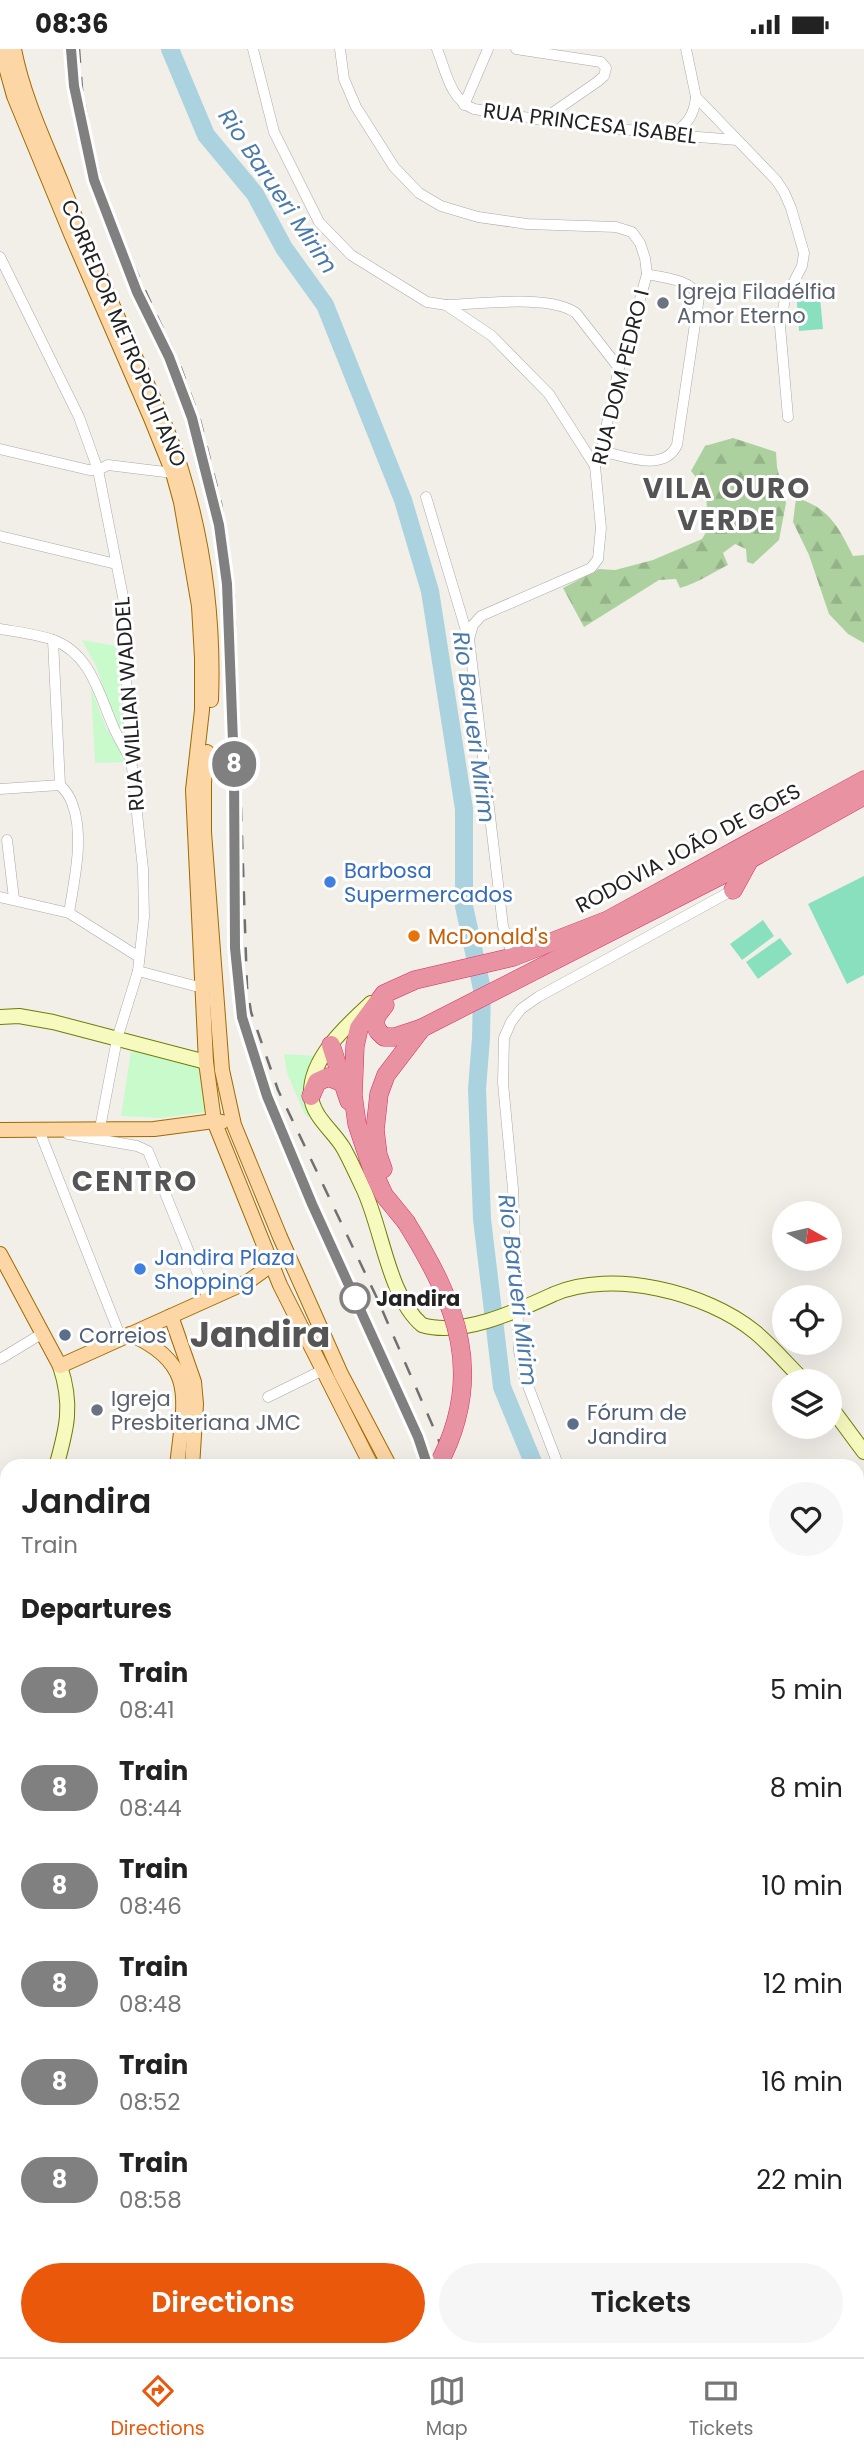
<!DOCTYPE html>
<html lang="en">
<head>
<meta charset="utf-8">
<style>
  :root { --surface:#fff; --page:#f6f6f6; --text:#222; --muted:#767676; --line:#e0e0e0; --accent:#ea580c }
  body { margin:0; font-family:Poppins,sans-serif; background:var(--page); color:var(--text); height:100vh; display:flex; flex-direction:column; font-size:26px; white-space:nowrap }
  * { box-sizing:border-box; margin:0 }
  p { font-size:23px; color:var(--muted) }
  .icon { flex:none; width:38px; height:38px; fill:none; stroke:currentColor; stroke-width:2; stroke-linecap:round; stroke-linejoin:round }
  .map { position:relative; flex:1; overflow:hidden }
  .drawer { position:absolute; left:0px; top:1410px; width:864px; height:898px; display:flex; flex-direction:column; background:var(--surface); border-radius:21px 21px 0 0; box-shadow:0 7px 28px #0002 }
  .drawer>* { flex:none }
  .badge { padding:0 14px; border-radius:23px; font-size:24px; line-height:46px }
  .needle { width:46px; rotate:98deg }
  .controls { position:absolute; left:772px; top:1152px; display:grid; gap:14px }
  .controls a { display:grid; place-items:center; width:70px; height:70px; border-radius:50%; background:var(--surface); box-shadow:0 7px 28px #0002; font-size:35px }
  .map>.badge { position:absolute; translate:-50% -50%; box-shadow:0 0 0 4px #fff }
  h2 { padding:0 21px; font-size:26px; line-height:63px }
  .round { display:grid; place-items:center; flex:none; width:74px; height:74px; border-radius:37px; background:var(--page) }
  .overview { display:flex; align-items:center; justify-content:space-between; height:119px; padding:0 21px }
  h1 { font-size:33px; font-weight:600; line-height:52px }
  .primary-button { display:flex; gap:14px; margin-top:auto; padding:14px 21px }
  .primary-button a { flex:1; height:80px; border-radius:42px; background:var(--accent); color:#fff; font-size:28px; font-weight:600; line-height:80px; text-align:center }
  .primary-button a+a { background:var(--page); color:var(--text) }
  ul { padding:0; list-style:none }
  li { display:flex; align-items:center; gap:21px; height:98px; padding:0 21px }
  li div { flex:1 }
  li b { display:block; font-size:26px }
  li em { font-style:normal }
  li .badge { min-width:77px; font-weight:700; text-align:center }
  .status { display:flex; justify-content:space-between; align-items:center; height:49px; padding:0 35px; background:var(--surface); direction:ltr }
  .status svg { height:19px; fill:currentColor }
  .menu { display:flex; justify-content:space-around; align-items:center; height:98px; border-top:2px solid var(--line); background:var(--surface); font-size:19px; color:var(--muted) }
  .menu a { display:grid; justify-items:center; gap:4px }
  .menu .selected { color:var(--accent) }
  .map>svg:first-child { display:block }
</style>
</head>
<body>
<div class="status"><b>08:36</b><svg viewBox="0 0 49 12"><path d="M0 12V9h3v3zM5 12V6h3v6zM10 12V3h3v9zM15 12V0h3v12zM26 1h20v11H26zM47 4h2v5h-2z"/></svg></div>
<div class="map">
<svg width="864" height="2308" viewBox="0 0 864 2308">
  <defs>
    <pattern id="forest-firs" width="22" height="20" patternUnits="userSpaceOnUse" patternTransform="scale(1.75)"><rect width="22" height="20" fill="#add19e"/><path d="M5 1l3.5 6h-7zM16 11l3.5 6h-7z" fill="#95b388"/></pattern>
  </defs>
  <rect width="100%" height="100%" fill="#f2efe9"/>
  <g fill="url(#forest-firs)">
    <path d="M733 389 776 403 777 418 786 454 779 491 753 515 747 513 746 500 735 495 723 504 728 516C712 524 697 534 680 539L676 530 659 531 584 578 563 539 599 520 615 521 653 511 702 490 708 480 706 441 691 422 705 397Z"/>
    <path d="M796 449C829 458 839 479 853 507L864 506V594L848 585 829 565 809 506 793 473Z"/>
    <path d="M864 2153V2292L858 2293V2166Z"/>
  </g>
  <g fill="#c8facc">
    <path d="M82 591 117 597 124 682 121 684 117 682 97 619Z"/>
    <path d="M91 639 106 679 128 713 95 714Z"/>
    <path d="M131 1002 202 1019 206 1063 160 1069 121 1067Z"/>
    <path d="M284 1005 317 1007 305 1044 309 1069 304 1064 287 1024Z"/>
  </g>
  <g fill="#88e0be">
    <path d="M819 238 823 280 799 282 796 240Z"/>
    <path d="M864 827V926L847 935 808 855Z"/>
    <path d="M763 871 774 887 742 911 730 895Z"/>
    <path d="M780 889 792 905 758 930 746 913Z"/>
  </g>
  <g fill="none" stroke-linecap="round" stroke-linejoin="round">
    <g stroke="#aad3df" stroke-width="18">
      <path d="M170 0 206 86 255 145 284 199 325 256 403 451 430 542 464 760V857L482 940 481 989 477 1040 482 1170 502 1338 535 1418"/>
      <path d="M605 2301 613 2308"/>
    </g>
    <g stroke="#a9a9a9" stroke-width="11">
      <g id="street">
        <path d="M253 0 274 83 319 173 351 206 427 253 446 256 492 287 549 345 595 417"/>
        <path d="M340 0 344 30 356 58 394 118 419 144 441 157 478 168 527 175 616 178 632 183 640 194 645 209 647 225 627 297 619 319 601 402 595 417 601 479 598 510 591 519 481 567 473 576 469 590 503 877 513 908"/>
        <path d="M437 0C446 22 450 51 474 60L542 71 672 86 737 91"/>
        <path d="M516 0 601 13 606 19 604 27 597 33 542 71"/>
        <path d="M686 0 696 48 776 131 784 143 791 159 804 204 802 217 785 250 780 277 788 368"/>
        <path d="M464 56 488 0"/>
        <path d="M672 86C687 75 694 67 696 48"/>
        <path d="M0 208 79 368 98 421 126 563V629L131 709 143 820 144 868 138 922 117 990 100 1079"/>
        <path d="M446 256C479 255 550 245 576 264L619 319"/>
        <path d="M0 400 89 421H98L108 416 173 424"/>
        <path d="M601 402C625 407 664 424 677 396L699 248C691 230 664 229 647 225"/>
        <path d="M426 448 468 588"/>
        <path d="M0 487 116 515"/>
        <path d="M0 580C17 583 37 585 53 591 90 604 99 645 113 677 117 687 123 696 128 706"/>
        <path d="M60 736C65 741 70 748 72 754 85 787 74 831 69 864"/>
        <path d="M0 740 60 736 53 591"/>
        <path d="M7 791 14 850"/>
        <path d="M0 848 69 864 139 908"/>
        <path d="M138 922 195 937"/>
        <path d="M39 1081 121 1289"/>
        <path d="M68 1085 137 1097 148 1102 208 1250"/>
        <path d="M0 1310 43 1284"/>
        <path d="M268 1348 323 1321"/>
        <path d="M559 1418 525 1329 519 1302 513 1140 503 1034 504 989 511 973 521 960 538 948 733 841"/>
        <path d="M0 1852 7 1849"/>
        <path d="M858 1901 864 1885"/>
        <path d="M0 2062 7 2095"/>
        <path d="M258 2308 300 2301"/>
      </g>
    </g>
    <g stroke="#707d05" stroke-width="16">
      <g id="secondary">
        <path d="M371 954C347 976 309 1010 311 1046 312 1068 334 1082 344 1100 351 1113 357 1126 363 1139 382 1178 388 1247 422 1276 462 1288 517 1262 554 1245 612 1220 706 1243 755 1283 772 1297 788 1316 804 1332"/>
        <path d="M0 968 19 967 53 973 206 1013"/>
        <path d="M830 1357 864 1403"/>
        <path d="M56 1418C67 1379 73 1356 60 1317"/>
        <path d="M0 1485 7 1480"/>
        <path d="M0 1709 7 1707"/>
        <path d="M0 1924 7 1934"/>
        <path d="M0 1941 7 1951"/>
        <path d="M392 2301 397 2308"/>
      </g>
    </g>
    <g stroke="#a06b00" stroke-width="16">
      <g id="primary">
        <path d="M1 0 14 47 71 185 150 367 173 424 181 453 199 557 202 609V661L193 741 206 1013 214 1072 280 1236 372 1418"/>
        <path d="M14 0C23 47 44 91 62 135 85 195 111 253 137 312 152 347 170 383 181 420 204 494 214 574 211 651"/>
        <path d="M207 703 204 733V783L222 1021 234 1076 280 1188 341 1325 390 1418"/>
        <path d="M0 1081 154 1080 214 1072 222 1073"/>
        <path d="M0 1205 60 1317 249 1232 271 1216 275 1210"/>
        <path d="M171 1267 194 1333 196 1355 192 1418"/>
        <path d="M130 1285C200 1316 183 1354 177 1418"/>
        <path d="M414 2301 417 2308"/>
        <path d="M434 2301 437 2308"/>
      </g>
    </g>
    <g stroke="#dc2a67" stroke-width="19">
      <g id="highway">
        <path d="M733 841 750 810"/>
        <path d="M385 956 378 965 374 973 378 982 384 988H395L422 979"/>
        <path d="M331 996 343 1034"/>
        <path d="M311 1047 317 1033 328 1028 343 1034 349 1052"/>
        <path d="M383 1120 378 1106 375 1081 379 1045 386 1026 422 979 720 827 864 747"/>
        <path d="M406 1173 384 1146 372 1120 357 1075 353 1046 355 997 359 979 384 945 415 931 513 908 608 871 864 731"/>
      </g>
    </g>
    <use href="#street" stroke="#fff" stroke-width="10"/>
    <use href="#secondary" stroke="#f7fabf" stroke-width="14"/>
    <use href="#primary" stroke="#fcd6a4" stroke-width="14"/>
    <use href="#highway" stroke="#e892a2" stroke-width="18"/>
    <g stroke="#707070" stroke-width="2.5" stroke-dasharray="14 14" stroke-linecap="butt">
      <path d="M79 0 82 40 93 100 106 149 125 198 181 319 200 371 221 454 234 546 247 938 251 963 278 1041 376 1247 438 1389 447 1418"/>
      <path d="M240 950C246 1002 269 1054 289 1101 329 1198 375 1292 418 1388L428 1418"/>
      <path d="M473 2301 477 2308"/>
    </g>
    <g stroke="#dc2a67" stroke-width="19" stroke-linecap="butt">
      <path id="highway-bridge" d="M406 1173C457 1255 487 1326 437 1418"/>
    </g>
    <use href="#highway-bridge" stroke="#e892a2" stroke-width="18"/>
  </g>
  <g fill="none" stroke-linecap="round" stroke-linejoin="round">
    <g stroke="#fff" stroke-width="16">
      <path id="line" d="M71 0 74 37 94 131 137 243 169 308 192 369 219 476 227 535 234 719 235 899 242 968 267 1047 312 1155 418 1388 428 1418"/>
    </g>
    <use href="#line" stroke="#808080" stroke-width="10"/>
  </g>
  <g fill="#6b7280" stroke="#fff" stroke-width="2.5">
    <circle cx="663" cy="254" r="7"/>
    <circle cx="97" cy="1361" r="7"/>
  </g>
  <g fill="#3f7fe0" stroke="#fff" stroke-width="2.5">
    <circle cx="330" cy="833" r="7"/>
    <circle cx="140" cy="1220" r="7"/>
  </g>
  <circle fill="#e8710a" stroke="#fff" stroke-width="2.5" cx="414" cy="887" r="7"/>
  <circle fill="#fff" stroke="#808080" stroke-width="3.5" cx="355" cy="1249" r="14"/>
  <g fill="#5c6f8a" stroke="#fff" stroke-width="2.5">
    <circle cx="65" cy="1286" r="7"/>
    <circle cx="573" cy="1375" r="7"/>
  </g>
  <g text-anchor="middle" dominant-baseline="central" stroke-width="6" stroke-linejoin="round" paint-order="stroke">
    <g font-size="21" fill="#222" stroke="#fff">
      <text transform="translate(590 74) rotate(7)">RUA PRINCESA ISABEL</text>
      <text transform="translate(124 284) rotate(67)">CORREDOR METROPOLITANO</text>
      <text transform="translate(620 328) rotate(-76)">RUA DOM PEDRO I</text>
      <text transform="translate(129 655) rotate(-94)">RUA WILLIAN WADDEL</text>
      <text transform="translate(688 799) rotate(-28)">RODOVIA JOÃO DE GOES</text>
    </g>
    <g font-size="21" fill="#5b616d" stroke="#fff" text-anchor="start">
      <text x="677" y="242">Igreja Filadélfia<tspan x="677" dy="24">Amor Eterno</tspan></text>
      <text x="111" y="1349">Igreja<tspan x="111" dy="24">Presbiteriana JMC</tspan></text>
    </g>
    <g font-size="21" fill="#366cbe" stroke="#fff" text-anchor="start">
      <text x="344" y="821">Barbosa<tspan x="344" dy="24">Supermercados</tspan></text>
      <text x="154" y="1208">Jandira Plaza<tspan x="154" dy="24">Shopping</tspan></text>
    </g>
    <g font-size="21" fill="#c56008" stroke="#fff" text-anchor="start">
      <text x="428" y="887">McDonald's</text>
    </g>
    <g font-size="21" font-weight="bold" fill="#222" stroke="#fff" text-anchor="start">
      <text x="376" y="1249">Jandira</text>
    </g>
    <g font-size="21" fill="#4e5e75" stroke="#fff" text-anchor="start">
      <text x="79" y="1286">Correios</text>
      <text x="587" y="1363">Fórum de<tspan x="587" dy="24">Jandira</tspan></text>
    </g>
    <g font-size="23" font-style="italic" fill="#4a7aab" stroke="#fff">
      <text transform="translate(278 142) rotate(56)">Rio Barueri Mirim</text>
      <text transform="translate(474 678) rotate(82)">Rio Barueri Mirim</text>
      <text transform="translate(518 1241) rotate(83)">Rio Barueri Mirim</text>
    </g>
    <g font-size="28" font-weight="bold" letter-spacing="2" fill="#555" stroke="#fff">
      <text x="727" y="439">VILA OURO<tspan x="727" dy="32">VERDE</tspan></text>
      <text x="135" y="1132">CENTRO</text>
    </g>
    <g font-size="35" font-weight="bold" fill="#555" stroke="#fff">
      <text x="260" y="1285">Jandira</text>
    </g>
  </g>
</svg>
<div class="controls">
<a><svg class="needle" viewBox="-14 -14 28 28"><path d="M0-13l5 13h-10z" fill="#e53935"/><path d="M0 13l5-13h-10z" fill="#767676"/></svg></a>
<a><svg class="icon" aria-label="locate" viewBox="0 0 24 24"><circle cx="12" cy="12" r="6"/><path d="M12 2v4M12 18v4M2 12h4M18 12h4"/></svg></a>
<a><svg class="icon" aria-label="layers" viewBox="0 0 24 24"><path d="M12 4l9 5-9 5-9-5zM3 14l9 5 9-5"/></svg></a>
</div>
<b class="badge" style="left:234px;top:715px;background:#808080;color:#fff">8</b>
<section class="drawer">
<div class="overview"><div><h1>Jandira</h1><p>Train</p></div><a class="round"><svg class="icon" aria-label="heart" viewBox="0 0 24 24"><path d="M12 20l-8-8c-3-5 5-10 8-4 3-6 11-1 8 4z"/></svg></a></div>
<h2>Departures</h2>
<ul>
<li><span class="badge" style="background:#808080;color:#fff">8</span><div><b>Train</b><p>08:41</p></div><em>5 min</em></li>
<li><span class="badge" style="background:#808080;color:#fff">8</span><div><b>Train</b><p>08:44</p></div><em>8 min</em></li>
<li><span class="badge" style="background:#808080;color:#fff">8</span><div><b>Train</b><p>08:46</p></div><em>10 min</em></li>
<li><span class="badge" style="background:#808080;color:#fff">8</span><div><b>Train</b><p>08:48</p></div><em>12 min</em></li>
<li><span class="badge" style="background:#808080;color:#fff">8</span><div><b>Train</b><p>08:52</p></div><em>16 min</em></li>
<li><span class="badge" style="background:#808080;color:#fff">8</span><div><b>Train</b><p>08:58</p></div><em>22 min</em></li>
</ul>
<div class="primary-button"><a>Directions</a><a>Tickets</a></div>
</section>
</div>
<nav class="menu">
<a class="selected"><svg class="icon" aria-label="directions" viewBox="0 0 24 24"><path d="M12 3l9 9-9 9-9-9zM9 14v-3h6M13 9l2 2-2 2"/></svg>Directions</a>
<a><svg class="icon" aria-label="map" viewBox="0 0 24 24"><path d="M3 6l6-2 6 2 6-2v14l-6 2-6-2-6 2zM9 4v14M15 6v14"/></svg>Map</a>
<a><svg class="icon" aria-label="tickets" viewBox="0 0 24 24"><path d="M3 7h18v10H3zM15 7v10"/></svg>Tickets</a>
</nav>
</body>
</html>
